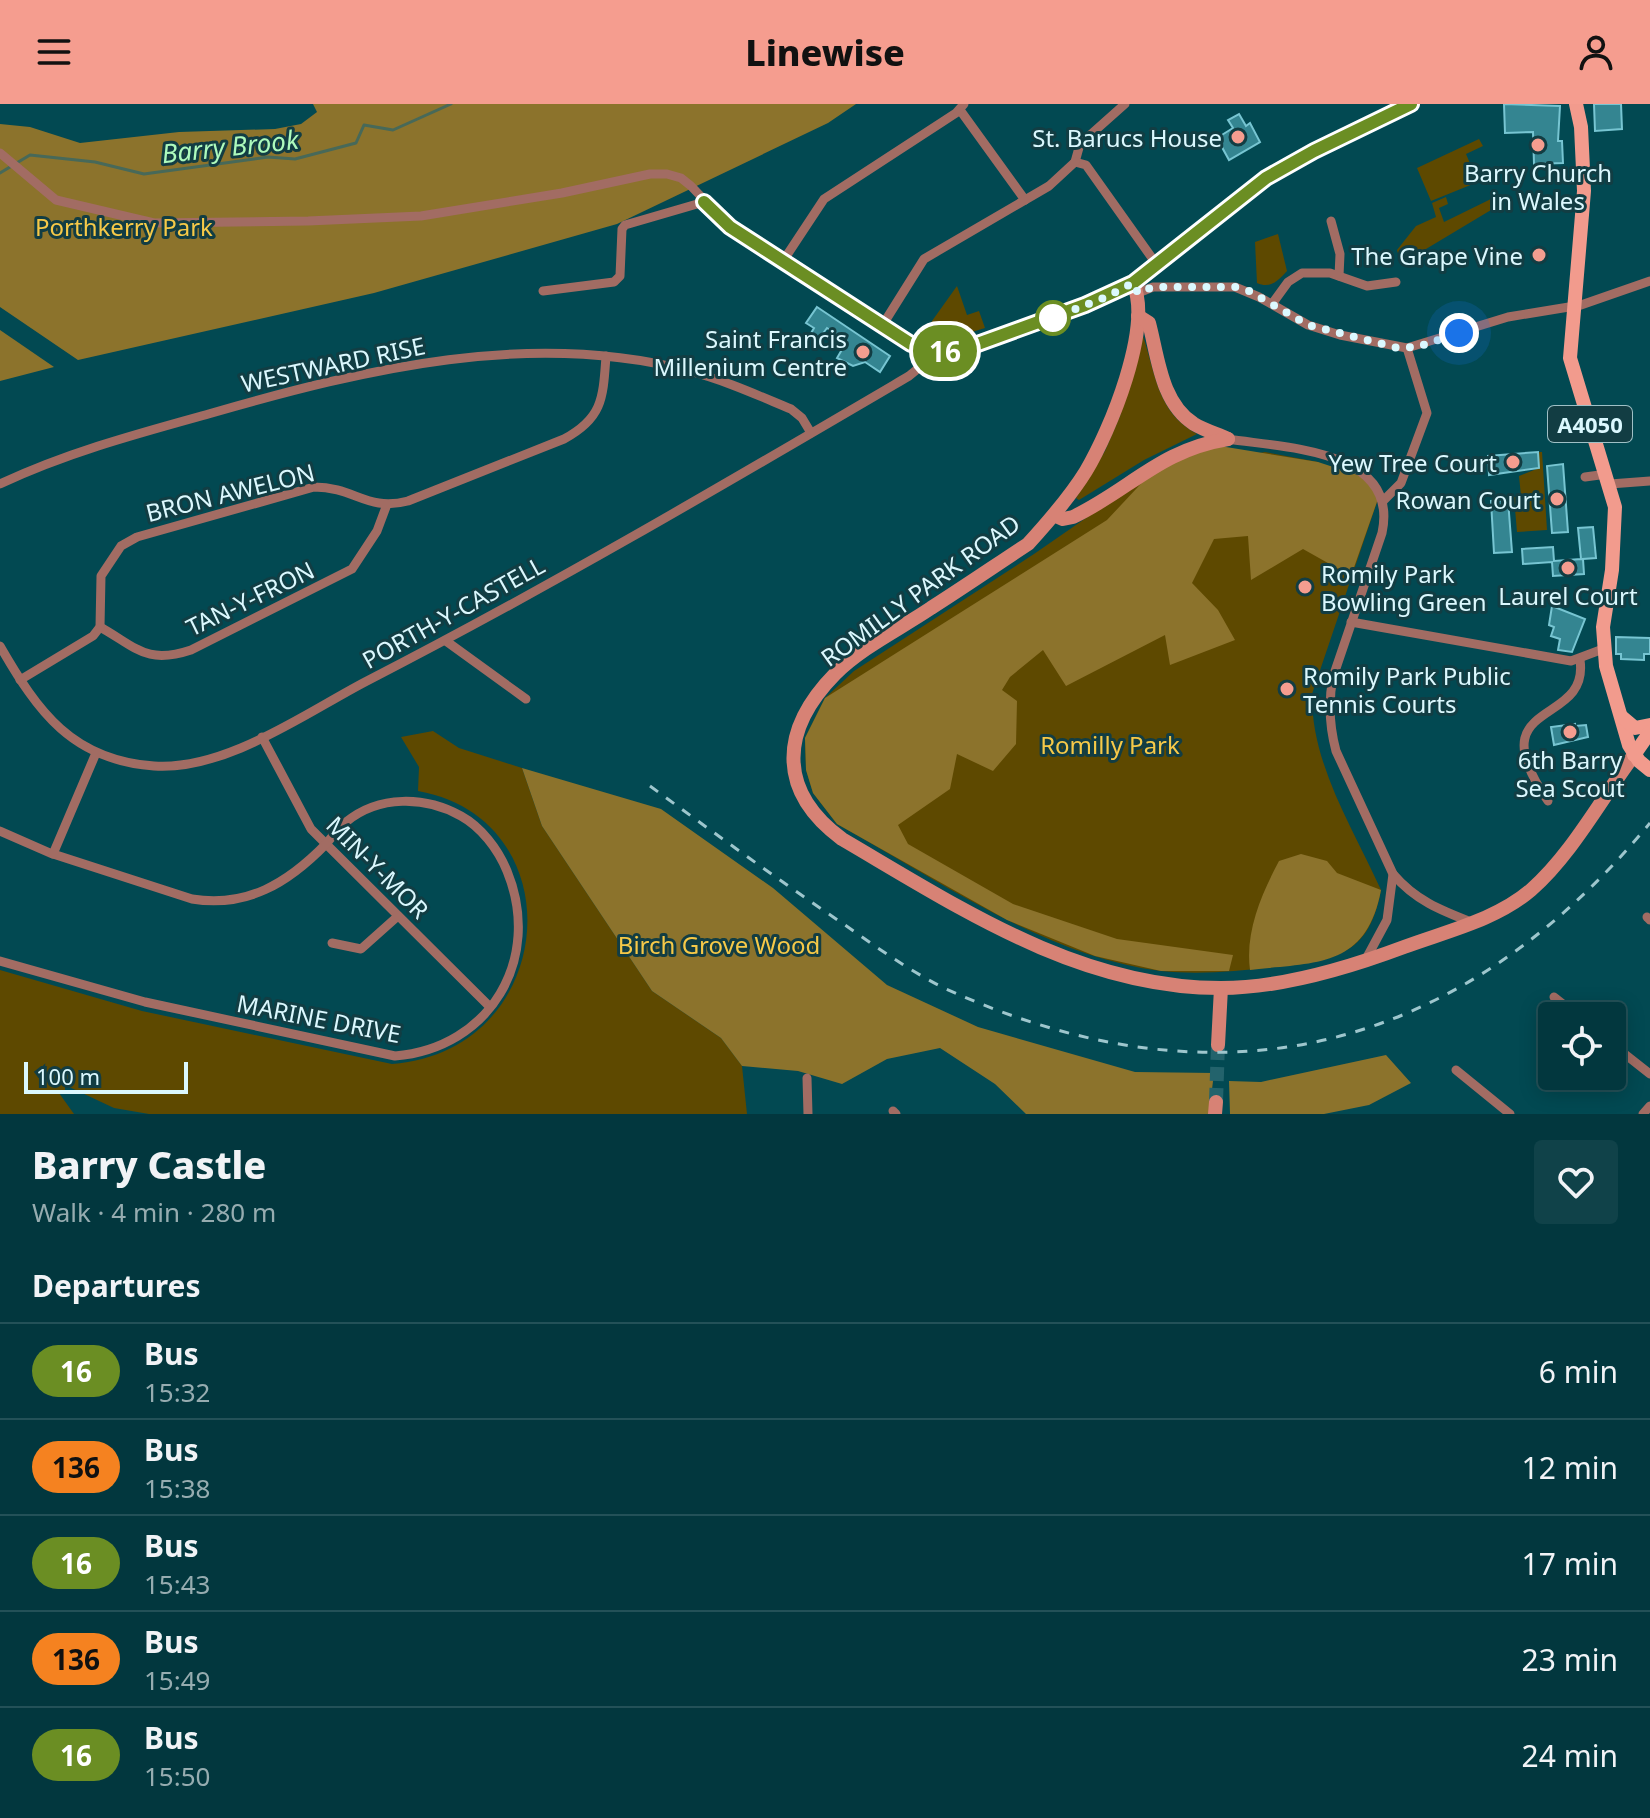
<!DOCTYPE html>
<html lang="en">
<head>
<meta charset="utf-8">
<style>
  :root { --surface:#02373e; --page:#104249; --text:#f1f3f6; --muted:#96acb0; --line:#235158; --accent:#f59d8f }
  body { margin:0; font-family:"Noto Sans",sans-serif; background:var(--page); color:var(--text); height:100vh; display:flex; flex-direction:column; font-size:30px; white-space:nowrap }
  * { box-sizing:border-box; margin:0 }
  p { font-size:26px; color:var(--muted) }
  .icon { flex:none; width:44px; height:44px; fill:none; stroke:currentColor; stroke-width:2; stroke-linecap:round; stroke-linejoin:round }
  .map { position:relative; height:1010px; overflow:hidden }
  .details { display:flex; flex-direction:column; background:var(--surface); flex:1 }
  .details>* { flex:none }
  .badge { padding:0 16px; border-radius:26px; font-size:28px; line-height:52px }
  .fabs { position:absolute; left:1538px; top:898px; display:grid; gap:16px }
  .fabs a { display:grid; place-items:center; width:88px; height:88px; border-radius:8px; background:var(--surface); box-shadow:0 4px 20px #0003,0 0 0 2px var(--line); font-size:40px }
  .scale { position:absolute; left:24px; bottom:20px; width:164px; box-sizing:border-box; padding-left:8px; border:4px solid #dbf8fe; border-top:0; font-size:22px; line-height:28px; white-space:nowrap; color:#dbf8fe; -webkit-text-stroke:6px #123d43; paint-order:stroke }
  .you { position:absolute; width:40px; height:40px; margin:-20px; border:6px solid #fff; border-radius:50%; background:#1a73e8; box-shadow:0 0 0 12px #1a73e833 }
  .map>.badge { position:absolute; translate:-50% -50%; box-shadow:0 0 0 4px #fff }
  h2 { padding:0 32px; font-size:30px; line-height:72px }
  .round { display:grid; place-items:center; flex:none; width:84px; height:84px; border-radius:8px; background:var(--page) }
  .summary { display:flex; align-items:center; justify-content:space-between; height:136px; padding:0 32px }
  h1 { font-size:38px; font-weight:800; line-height:60px }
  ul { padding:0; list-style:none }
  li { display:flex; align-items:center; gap:24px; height:96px; padding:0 32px; border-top:2px solid var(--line) }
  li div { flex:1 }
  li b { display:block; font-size:30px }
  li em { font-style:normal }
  li .badge { min-width:88px; font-weight:700; text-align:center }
  header { display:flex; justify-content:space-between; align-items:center; height:104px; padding:0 32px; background:var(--accent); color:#111; font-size:36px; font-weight:800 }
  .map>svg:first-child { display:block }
</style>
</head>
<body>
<header><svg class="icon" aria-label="menu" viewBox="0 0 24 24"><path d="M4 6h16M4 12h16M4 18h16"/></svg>Linewise<svg class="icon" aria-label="person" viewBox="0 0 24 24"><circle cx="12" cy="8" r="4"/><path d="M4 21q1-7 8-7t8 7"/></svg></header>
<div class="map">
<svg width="1650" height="1010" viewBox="0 0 1650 1010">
  <rect width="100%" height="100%" fill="#024952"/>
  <g fill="#5e4900">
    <path d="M1479 35 1483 42 1466 50 1478 78 1431 97 1417 64Z"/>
    <path d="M1446 93 1448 100 1439 104 1444 118 1493 94 1496 103 1401 160 1397 146 1416 122 1436 113 1432 99Z"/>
    <path d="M1278 130 1287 167C1278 177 1270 185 1257 179L1255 138Z"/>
    <path d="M957 182 967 211 979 207 985 224 956 233 922 231Z"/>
    <path d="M1140 232H1143C1156 271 1157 308 1197 330L1144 356 1079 396 1076 394 1105 347 1120 312Z"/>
    <path d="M1265 348 1318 358 1379 392 1312 590C1311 660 1353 724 1381 786 1369 850 1339 854 1282 862 1243 867 1201 871 1161 867 1046 853 937 775 837 720L813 689 806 666 805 634 825 594 854 567 1034 450 1151 369Z"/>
    <path d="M1538 348H1542L1547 426 1517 428 1514 393 1521 392 1519 372 1539 364Z"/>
    <path d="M433 627 459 644 522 664 542 722 652 887 721 934 742 962 747 1010H149L114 1004 65 981V987L59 989 74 1010H0V866L142 907 392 960C559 947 576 715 418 687L419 663 401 633Z"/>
  </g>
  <g fill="#8c732c">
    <path d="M313 0H856L828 19 617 120 374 189 78 256 0 203V20L30 23 80 39 179 28 275 25 301 20 317 8Z"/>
    <path d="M0 226 54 263 0 277Z"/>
    <path d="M1220 342 1318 358 1370 375 1379 392 1351 472 1303 445 1251 476 1248 432 1214 435 1192 479 1218 506 1235 536 1170 561 1165 531 1066 582 1043 546 1010 573 1002 586 1017 597 1016 640 993 667 957 650 950 685 898 721 908 740 1013 800 1117 835 1233 851 1229 867H1161L1095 852 1007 816 837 720 813 689 806 666 805 634 825 594 1107 416 1151 369 1181 352Z"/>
    <path d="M522 664 661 705 773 784 887 881 978 923 1135 968 1214 969 1209 1010H1026L995 980 940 944 887 955 842 980 798 967 742 962 721 934 652 887 542 722Z"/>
    <path d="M1301 750 1327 757 1337 769 1381 786C1366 865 1315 858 1250 866 1245 828 1261 791 1279 757Z"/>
    <path d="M1386 951 1411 979 1369 1001 1324 1010H1230L1229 977 1261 978Z"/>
  </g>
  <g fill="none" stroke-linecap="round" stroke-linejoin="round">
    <path stroke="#476959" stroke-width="3" d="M0 69 30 51 95 58 144 70 268 53 295 55 356 39 364 21 393 26 451 0"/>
  </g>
  <g fill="#348591" stroke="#77c5d2" stroke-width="2">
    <path d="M1504 0 1560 2 1558 37H1562L1563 59 1534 60 1533 28 1505 29Z"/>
    <path d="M1594 0H1621L1622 25 1595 27Z"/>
    <path d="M1239 10 1246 22 1250 19 1260 38 1229 56 1217 34 1233 24 1228 16Z"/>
    <path d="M817 203 890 252 880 268 865 258 853 262 837 254 847 237 827 224 818 236 810 231 814 224 806 219Z"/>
    <path d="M1538 348 1539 364 1489 371 1488 352Z"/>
    <path d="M1563 360 1568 428 1552 429 1547 362Z"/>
    <path d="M1508 396 1512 448 1494 449 1491 397Z"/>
    <path d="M1593 423 1596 454 1583 455 1584 470 1553 472 1552 458 1523 460 1522 445 1553 443 1554 457 1581 455 1578 424Z"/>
    <path d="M1552 502 1585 515 1572 548 1558 546 1560 535 1551 532 1554 523 1549 521Z"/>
    <path d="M1616 533 1650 534V550H1644V556L1621 555V550H1616Z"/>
    <path d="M1575 620V622L1586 621 1588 633 1554 641 1551 623Z"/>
  </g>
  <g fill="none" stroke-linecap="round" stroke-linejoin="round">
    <path stroke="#23636c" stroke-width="14" stroke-dasharray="14 7" stroke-linecap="butt" d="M1216 998 1218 941"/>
    <g stroke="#a26c63" stroke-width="9">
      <path d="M960 6 1025 96"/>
      <path d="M0 49 56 96 154 119 308 117 421 112 562 89 650 70H667L681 74 691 82 730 123 882 222 911 240 944 247 961 246 998 234 1104 194 1133 179"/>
      <path d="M1075 58 1086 61 1157 161"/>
      <path d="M1075 58 1080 40 1125 0"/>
      <path d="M1331 117 1340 150 1339 172"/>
      <path d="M789 160 787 151 824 95 956 9 964 0"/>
      <path d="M543 187 614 178 620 172 622 125 625 121 704 98"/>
      <path d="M1138 189 1153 183H1235L1259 193 1308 221 1340 231 1407 244 1508 213 1581 201 1650 177"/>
      <path d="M1272 200 1288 178 1302 169H1330L1367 182 1396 178"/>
      <path d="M882 222 924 155 1049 82 1075 58"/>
      <path d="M1228 335C1285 344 1400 345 1382 429L1333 573C1328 599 1329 621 1336 647L1393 770 1387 816 1366 855"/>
      <path d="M1585 373 1607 370"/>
      <path d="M0 380C68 348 140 329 212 309 365 265 531 225 689 267 724 276 757 291 791 305L802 314 811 329"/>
      <path d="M1610 380 1650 377"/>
      <path d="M1383 397 1401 379 1427 309 1407 244"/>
      <path d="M1351 518 1571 557 1603 545"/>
      <path d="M100 523C136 543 146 561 191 546L352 465 377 427 386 403"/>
      <path d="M446 537 526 595"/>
      <path d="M0 542C38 608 72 656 154 662 225 667 304 610 365 578 550 483 730 377 909 272L920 263 927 245"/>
      <path d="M20 576 93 532 100 523 101 472 121 442 137 433 314 383C355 383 367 408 408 397L564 335C603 314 603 294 606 252"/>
      <path d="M262 633 311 725 490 903"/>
      <path d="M1548 697C1476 593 1590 624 1580 556"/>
      <path d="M0 727 50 749 192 795C247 804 288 779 326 740 332 733 338 724 346 718 379 691 425 692 461 712 481 723 498 745 507 767 543 855 490 944 395 952L145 898 0 857"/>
      <path d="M53 750 96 649"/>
      <path d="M1393 770C1415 796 1440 806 1471 818"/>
      <path d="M1647 813 1650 816"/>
      <path d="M332 839 361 845 398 812"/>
      <path d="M1554 893 1578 912"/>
      <path d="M1612 940 1650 970"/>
      <path d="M1456 966 1510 1010"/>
      <path d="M807 974 808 1010"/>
      <path d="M893 1007 896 1010"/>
      <path d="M1643 1010 1650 1002"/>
    </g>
    <g stroke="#d78275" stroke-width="14">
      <path d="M1411 0 1314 47 1266 74 1133 179C1153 223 1110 327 1086 367 1070 393 1049 417 1028 440 996 461 964 483 931 504 900 525 862 543 835 570 780 626 777 687 842 735 960 804 1079 884 1221 884 1282 884 1348 864 1404 843 1447 827 1496 816 1531 786 1572 750 1601 695 1634 651"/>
      <path d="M1138 212 1149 219C1158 253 1161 299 1194 320 1204 326 1217 330 1228 335"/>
      <path d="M1054 411 1063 415 1073 413C1131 385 1160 346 1228 335"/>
      <path d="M1218 941 1221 884"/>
      <path d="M1215 1010 1216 998"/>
    </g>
    <g stroke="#f29b8d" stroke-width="14">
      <path d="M1576 0 1581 23 1584 87 1570 254 1615 403 1612 466 1603 523 1606 562 1629 641 1639 657 1650 666"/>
      <path d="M1622 613 1635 624 1650 621"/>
      <path d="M1634 651 1650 628"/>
    </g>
    <path stroke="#9ec6cd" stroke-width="3" stroke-dasharray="10 10" stroke-linecap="butt" d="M650 682C713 728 777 775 842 819 875 842 908 866 944 884 1219 1010 1459 949 1650 719"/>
  </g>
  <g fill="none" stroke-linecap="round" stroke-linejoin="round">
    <g stroke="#fff" stroke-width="18">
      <path id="line" d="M704 98 730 123 911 240 944 247 961 246 1085 201 1133 179 1266 74 1314 47 1411 0"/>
    </g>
    <use href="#line" stroke="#6b8e23" stroke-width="12"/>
    <path stroke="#dbf8fe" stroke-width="8" stroke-dasharray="0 14.4" d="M1053 214 1044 217 1104 194 1133 179 1138 189 1153 183H1235L1249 187 1308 221 1398 244 1417 243 1459 229"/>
  </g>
  <g fill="#f59d8f" stroke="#123d43" stroke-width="3">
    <circle cx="1238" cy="33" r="8"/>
    <circle cx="1538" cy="41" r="8"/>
    <circle cx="1539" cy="151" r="8"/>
    <circle cx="863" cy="248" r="8"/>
    <circle cx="1513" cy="358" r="8"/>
    <circle cx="1557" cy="395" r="8"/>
    <circle cx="1568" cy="464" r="8"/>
    <circle cx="1305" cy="483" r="8"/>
    <circle cx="1287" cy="585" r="8"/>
    <circle cx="1570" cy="628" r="8"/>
  </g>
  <circle fill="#fff" stroke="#6b8e23" stroke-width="4" cx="1053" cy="214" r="16"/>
  <g text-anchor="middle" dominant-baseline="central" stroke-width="6" stroke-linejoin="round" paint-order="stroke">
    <rect fill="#123d43" stroke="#9fc0c6" stroke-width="2" x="1548" y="302" width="84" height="36" rx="6"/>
    <g font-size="22" font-weight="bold" fill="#dbf8fe">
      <text x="1590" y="320">A4050</text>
    </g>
    <g font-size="24" fill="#dbf8fe" stroke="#123d43" text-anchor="end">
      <text x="1222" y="33">St. Barucs House</text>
      <text x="1538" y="68" text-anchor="middle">Barry Church<tspan x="1538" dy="28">in Wales</tspan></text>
      <text x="1523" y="151">The Grape Vine</text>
      <text x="847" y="234">Saint Francis<tspan x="847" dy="28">Millenium Centre</tspan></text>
      <text x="1497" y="358">Yew Tree Court</text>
      <text x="1541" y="395">Rowan Court</text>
      <text x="1321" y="469" text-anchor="start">Romily Park<tspan x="1321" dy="28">Bowling Green</tspan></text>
      <text x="1568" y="491" text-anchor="middle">Laurel Court</text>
      <text x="1303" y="571" text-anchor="start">Romily Park Public<tspan x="1303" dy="28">Tennis Courts</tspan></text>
      <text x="1570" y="655" text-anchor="middle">6th Barry<tspan x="1570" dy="28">Sea Scout</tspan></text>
    </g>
    <g font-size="24" fill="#f6c948" stroke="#123d43">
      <text x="124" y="122">Porthkerry Park</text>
      <text x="1110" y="640">Romilly Park</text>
      <text x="719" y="840">Birch Grove Wood</text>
    </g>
    <g font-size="24" fill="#dbf8fe" stroke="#123d43">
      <text transform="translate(333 260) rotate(-12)">WESTWARD RISE</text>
      <text transform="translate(230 388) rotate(-14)">BRON AWELON</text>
      <text transform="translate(920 486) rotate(-36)">ROMILLY PARK ROAD</text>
      <text transform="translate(250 494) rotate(-26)">TAN-Y-FRON</text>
      <text transform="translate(453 508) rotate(-29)">PORTH-Y-CASTELL</text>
      <text transform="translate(378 763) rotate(45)">MIN-Y-MOR</text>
      <text transform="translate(319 914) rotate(11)">MARINE DRIVE</text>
    </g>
    <g font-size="26" font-style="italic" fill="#aefabc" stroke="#123d43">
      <text transform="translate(230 42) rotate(-6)">Barry Brook</text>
    </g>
  </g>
</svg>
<div class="fabs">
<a><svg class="icon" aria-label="locate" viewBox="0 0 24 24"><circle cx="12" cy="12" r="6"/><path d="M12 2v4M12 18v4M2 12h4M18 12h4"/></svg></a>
</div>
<div class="scale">100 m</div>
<div class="you" style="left:1459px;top:229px"></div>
<b class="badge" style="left:945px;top:247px;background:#6b8e23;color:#fff">16</b>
</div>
<section class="details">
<div class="summary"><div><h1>Barry Castle</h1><p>Walk · 4 min · 280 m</p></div><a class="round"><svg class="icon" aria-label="heart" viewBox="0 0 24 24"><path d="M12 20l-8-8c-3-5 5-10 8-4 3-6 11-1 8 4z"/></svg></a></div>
<h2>Departures</h2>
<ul>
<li><span class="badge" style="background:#6b8e23;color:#fff">16</span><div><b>Bus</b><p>15:32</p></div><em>6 min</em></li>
<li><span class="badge" style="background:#f58220;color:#111">136</span><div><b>Bus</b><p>15:38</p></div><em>12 min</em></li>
<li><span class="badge" style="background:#6b8e23;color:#fff">16</span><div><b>Bus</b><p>15:43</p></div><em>17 min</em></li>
<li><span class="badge" style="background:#f58220;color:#111">136</span><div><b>Bus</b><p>15:49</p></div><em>23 min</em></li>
<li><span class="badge" style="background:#6b8e23;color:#fff">16</span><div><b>Bus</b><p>15:50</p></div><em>24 min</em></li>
</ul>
</section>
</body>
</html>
